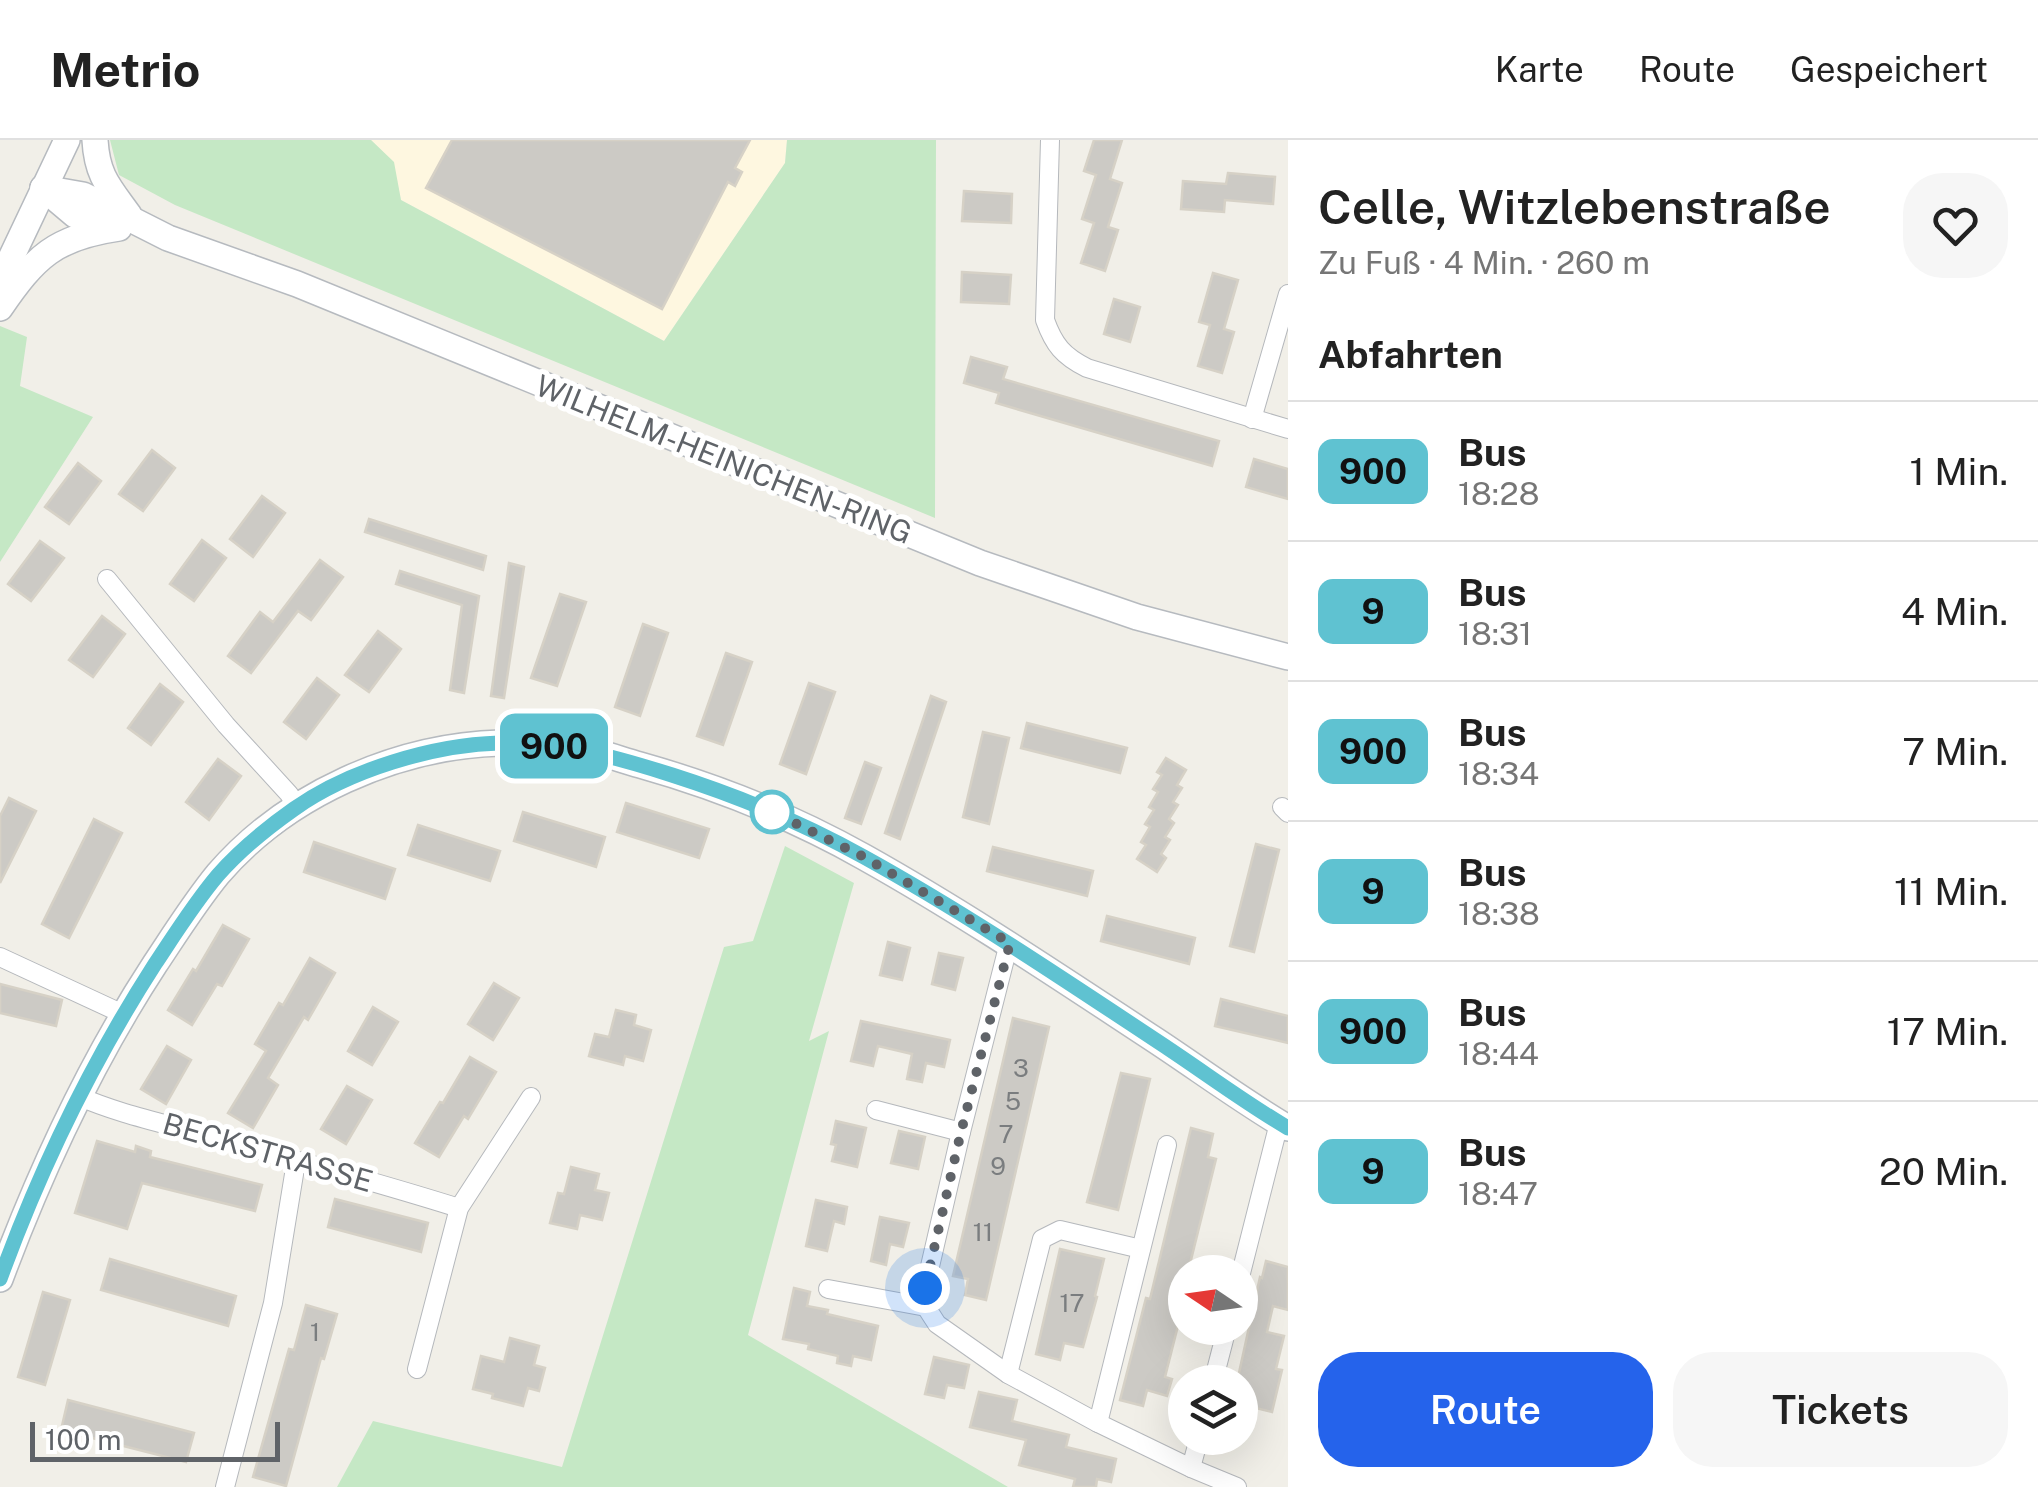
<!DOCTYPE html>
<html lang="de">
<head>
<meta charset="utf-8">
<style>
  :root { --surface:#fff; --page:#f6f6f6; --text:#222; --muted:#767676; --line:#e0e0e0; --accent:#2563eb }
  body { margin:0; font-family:"Public Sans",sans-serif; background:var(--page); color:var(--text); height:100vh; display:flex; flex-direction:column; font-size:38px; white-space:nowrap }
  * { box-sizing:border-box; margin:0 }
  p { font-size:32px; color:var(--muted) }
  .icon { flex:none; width:55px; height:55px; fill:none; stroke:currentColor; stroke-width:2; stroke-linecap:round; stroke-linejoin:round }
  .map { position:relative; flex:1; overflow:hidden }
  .drawer { display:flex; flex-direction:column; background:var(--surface); width:750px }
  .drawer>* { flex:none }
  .badge { padding:0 20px; border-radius:15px; font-size:35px; line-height:65px }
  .needle { width:65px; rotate:283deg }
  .tools { position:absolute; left:1168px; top:1115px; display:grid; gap:20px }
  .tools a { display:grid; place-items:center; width:90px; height:90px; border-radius:50%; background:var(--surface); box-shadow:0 10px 40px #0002; font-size:50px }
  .scale { position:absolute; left:30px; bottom:25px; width:250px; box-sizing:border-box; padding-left:10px; border:5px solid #5f6368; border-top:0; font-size:28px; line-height:35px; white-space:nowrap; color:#5f6368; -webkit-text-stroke:8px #fff; paint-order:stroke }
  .you { position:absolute; width:50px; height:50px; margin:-25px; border:8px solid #fff; border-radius:50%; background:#1a73e8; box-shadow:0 0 0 15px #1a73e833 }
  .map>.badge { position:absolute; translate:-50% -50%; box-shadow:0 0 0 5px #fff }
  h2 { padding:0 30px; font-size:38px; line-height:90px }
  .round { display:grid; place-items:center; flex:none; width:105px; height:105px; border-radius:40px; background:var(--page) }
  .overview { display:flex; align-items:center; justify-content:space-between; height:170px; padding:0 30px }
  h1 { font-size:48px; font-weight:600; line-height:75px }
  .primary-button { display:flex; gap:20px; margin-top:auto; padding:20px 30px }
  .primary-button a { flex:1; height:115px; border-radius:40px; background:var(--accent); color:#fff; font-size:40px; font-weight:600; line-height:115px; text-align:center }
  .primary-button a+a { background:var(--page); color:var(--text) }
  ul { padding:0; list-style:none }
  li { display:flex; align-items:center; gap:30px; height:140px; padding:0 30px; border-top:2px solid var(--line) }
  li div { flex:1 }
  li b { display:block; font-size:38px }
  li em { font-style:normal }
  li .badge { min-width:110px; font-weight:700; text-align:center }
  header { display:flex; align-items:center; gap:60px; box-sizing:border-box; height:140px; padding:0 50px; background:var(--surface); border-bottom:2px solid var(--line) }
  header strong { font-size:48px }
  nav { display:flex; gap:55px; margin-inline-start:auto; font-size:35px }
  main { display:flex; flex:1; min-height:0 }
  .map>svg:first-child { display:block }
</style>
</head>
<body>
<header>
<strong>Metrio</strong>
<nav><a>Karte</a><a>Route</a><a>Gespeichert</a></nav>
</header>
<main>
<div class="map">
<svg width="1288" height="1347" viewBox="0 0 1288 1347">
  <rect width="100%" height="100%" fill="#f1efe8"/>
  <path fill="#fef7e0" d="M371 0H787L785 23 664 201 401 60 393 22Z"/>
  <g fill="#c5e8c5">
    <path d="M110 0H371L394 22 401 60 664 201 785 23 787 0H936L935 378 175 65 119 35Z"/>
    <path d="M0 186 27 197 20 246 93 277 0 422Z"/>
    <path d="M785 706 854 743 809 901 829 891 748 1195 1008 1347H337L373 1281 562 1327 724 807 753 801Z"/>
  </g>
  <g fill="#cccac5" stroke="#d6d1c6" stroke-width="2.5">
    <path d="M452 0H750L735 28 742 32 735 46 728 42 662 169 426 48Z"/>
    <path d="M1094 0H1122L1110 39 1122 43 1108 87 1118 90 1105 131 1081 123 1094 83 1082 79 1096 35 1084 31Z"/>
    <path d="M1228 33 1275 37 1273 64 1225 60 1224 72 1181 69 1183 41 1226 44Z"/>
    <path d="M964 51 1012 54 1011 83 962 81Z"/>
    <path d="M962 132 1011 135 1009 164 961 162Z"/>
    <path d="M1213 133 1238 140 1224 189 1234 192 1222 233 1198 226 1210 185 1199 182Z"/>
    <path d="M1114 159 1140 167 1130 202 1104 194Z"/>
    <path d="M971 217 1007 227 1003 239 1219 301 1212 326 996 263 999 253 964 243Z"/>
    <path d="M152 310 175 328 143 371 119 354Z"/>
    <path d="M1254 319 1288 329V359L1246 347Z"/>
    <path d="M78 323 101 341 69 384 45 367Z"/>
    <path d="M262 356 285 373 253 417 230 399Z"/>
    <path d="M369 379 486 416 483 430 365 392Z"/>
    <path d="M202 400 226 418 194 461 170 444Z"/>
    <path d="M40 401 64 418 31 461 8 444Z"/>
    <path d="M320 420 343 437 311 480 298 471 251 533 228 516 260 472 273 482Z"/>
    <path d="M509 423 524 427 504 558 491 556Z"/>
    <path d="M400 431 479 456 464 553 450 550 462 465 396 444Z"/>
    <path d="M560 454 586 462 557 546 531 538Z"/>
    <path d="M102 476 125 494 93 537 69 520Z"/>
    <path d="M643 484 668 493 640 576 615 567Z"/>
    <path d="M378 491 401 509 369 552 345 535Z"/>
    <path d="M726 513 752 522 723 605 697 596Z"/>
    <path d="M317 538 339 555 306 599 284 582Z"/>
    <path d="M809 543 835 552 806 634 780 624Z"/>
    <path d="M160 544 183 562 151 605 128 588Z"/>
    <path d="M931 556 946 562 900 699 885 693Z"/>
    <path d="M1027 583 1127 608 1120 633 1021 608Z"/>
    <path d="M983 592 1009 598 989 684 963 677Z"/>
    <path d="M1166 618 1186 630 1177 645 1182 648 1173 662 1178 665 1169 679 1174 683 1165 697 1170 700 1161 714 1166 718 1157 732 1137 719 1146 705 1141 702 1150 687 1145 684 1154 670 1149 667 1158 652 1153 649 1162 635 1157 632Z"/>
    <path d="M218 619 241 636 209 680 186 662Z"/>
    <path d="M865 622 881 628 861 684 845 678Z"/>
    <path d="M9 658 36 671 0 743V676Z"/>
    <path d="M626 663 709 689 699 718 617 692Z"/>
    <path d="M523 672 605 697 596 727 514 701Z"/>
    <path d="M94 679 122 693 69 798 42 784Z"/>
    <path d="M418 685 500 711 490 741 408 715Z"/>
    <path d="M314 702 395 729 385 759 304 732Z"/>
    <path d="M1256 704 1279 710 1254 812 1230 806Z"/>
    <path d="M993 707 1093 731 1087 756 987 731Z"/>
    <path d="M1107 776 1195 798 1189 824 1101 801Z"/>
    <path d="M223 785 249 799 222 846 217 844 192 885 168 870 193 829 196 831Z"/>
    <path d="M888 802 910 808 902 840 880 835Z"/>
    <path d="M939 813 963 818 955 850 932 844Z"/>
    <path d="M310 818 335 833 308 880 304 877 268 938 278 945 253 988 228 973 266 911 255 904 279 863 283 865Z"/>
    <path d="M494 843 519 858 493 900 468 884Z"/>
    <path d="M0 844 62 860 56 886 0 873Z"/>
    <path d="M1221 859 1288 876V903L1215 886Z"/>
    <path d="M373 867 398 882 372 925 348 911Z"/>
    <path d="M616 870 636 875 634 885 651 890 643 921 625 916 623 925 589 916 595 894 609 897Z"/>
    <path d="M1013 878 1049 887 986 1160 965 1155 968 1139 953 1136Z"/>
    <path d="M861 881 950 900 944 927 926 923 922 942 907 939 912 914 878 906 873 926 851 921Z"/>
    <path d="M167 906 191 920 166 964 141 949Z"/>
    <path d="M470 917 496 932 468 979 464 976 439 1017 415 1003 440 962 443 963Z"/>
    <path d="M1121 933 1150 939 1118 1070 1087 1062Z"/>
    <path d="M347 946 372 960 346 1004 321 989Z"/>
    <path d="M836 981 866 988 857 1027 832 1021 836 1005 831 1004Z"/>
    <path d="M1191 988 1213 994 1208 1017 1216 1019 1188 1132H1185V1158L1165 1237 1172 1239 1167 1256 1147 1250 1143 1266 1120 1260 1146 1158 1150 1159Z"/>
    <path d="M899 991 925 997 918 1029 891 1023Z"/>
    <path d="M97 1001 135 1012 136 1006 151 1011 150 1017 262 1045 255 1071 142 1043 127 1089 75 1073Z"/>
    <path d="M571 1027 599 1034 595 1050 609 1053 602 1080 580 1075 577 1089 550 1083 558 1053 564 1054Z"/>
    <path d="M335 1059 428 1083 421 1112 328 1087Z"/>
    <path d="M816 1060 847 1067 844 1084 834 1081 827 1111 806 1106Z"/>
    <path d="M880 1077 909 1083 903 1107 890 1104 886 1125 871 1121Z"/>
    <path d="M1060 1109 1104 1119 1095 1156 1097 1157 1083 1207 1064 1203 1060 1220 1036 1214Z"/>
    <path d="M110 1119 236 1156 228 1186 101 1150Z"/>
    <path d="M1266 1121 1288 1127V1170L1273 1166 1267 1192 1284 1196 1276 1229 1282 1230 1272 1272 1240 1264V1242H1237L1260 1137 1262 1138Z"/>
    <path d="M794 1148 810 1152 807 1166 828 1170 827 1174 878 1186 871 1220 853 1216 851 1226 837 1223 838 1216 808 1209 809 1204 783 1199Z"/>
    <path d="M43 1152 70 1160 45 1245 18 1237Z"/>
    <path d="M306 1165 337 1174 324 1219 321 1218 286 1346 253 1337 289 1209 294 1210Z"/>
    <path d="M510 1198 539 1206 534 1225 545 1228 539 1251 528 1248 523 1266 492 1258 493 1254 473 1249 481 1216 504 1222Z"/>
    <path d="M934 1217 969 1225 964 1248 947 1245 944 1258 925 1254Z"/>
    <path d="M979 1252 1017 1260 1012 1281 1069 1295 1066 1307 1116 1319 1111 1342 1097 1339 1096 1347H1073L1075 1339 1019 1325 1026 1300 970 1287Z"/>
    <path d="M68 1260 194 1293 186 1322 61 1290Z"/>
  </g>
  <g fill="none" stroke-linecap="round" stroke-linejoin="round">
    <g stroke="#b5b8bc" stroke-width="20">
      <g id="street">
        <path d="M1050 0 1045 180C1054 205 1063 216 1087 228L1288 289"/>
        <path d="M1252 279 1288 154"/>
        <path d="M107 439 226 585 289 654 297 667"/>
        <path d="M1282 667 1288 673"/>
        <path d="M1009 803 961 992 925 1148 926 1167 937 1184 1008 1234 1098 1283 1191 1328 1199 1298"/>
        <path d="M0 817 123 874"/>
        <path d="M78 956C121 975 168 984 212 997 294 1020 377 1042 459 1068"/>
        <path d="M876 970 961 992"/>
        <path d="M1240 1137 1279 983"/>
        <path d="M828 1149 926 1167"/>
        <path d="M417 1229 459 1068 531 957"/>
        <path d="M1008 1234 1042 1099 1060 1090 1141 1109"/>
        <path d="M1213 1242 1227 1188"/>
        <path d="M1098 1283 1167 1005"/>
        <path d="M1191 1328 1237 1347"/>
        <path d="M225 1347 273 1163 296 1022"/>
      </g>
    </g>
    <g stroke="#b6babf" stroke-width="28">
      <g id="secondary">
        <path d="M95 0C97 36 109 47 129 75"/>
        <path d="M43 48 83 55 168 98 297 144 980 423 1137 477 1288 517"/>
        <path d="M43 48 75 75 116 87"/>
        <path d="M0 141 67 0"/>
        <path d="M0 168C35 117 55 97 119 88"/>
        <path d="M0 1139C41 1029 91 922 155 824 175 794 195 762 218 734 286 655 396 606 500 603 524 602 551 605 575 608 596 610 618 619 640 625 718 647 793 677 864 717 964 773 1059 837 1155 900 1199 929 1242 961 1288 988"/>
      </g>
    </g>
    <use href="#street" stroke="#fff" stroke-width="18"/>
    <use href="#secondary" stroke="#fff" stroke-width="25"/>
  </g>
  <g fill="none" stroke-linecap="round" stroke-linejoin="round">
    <g stroke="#fff" stroke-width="22">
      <path id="line" d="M0 1139C40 1029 92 922 155 824 175 794 195 762 218 735 240 710 267 688 294 669 349 630 433 605 499 603 559 601 616 617 672 635 738 656 803 683 864 717 969 775 1069 843 1169 909 1208 935 1247 964 1288 988"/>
    </g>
    <use href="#line" stroke="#5fc2d1" stroke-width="15"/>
    <path stroke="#5f6368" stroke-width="10" stroke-dasharray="0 18" d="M772 672 760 666 862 716 1010 803 961 992 925 1148"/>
  </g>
  <circle fill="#fff" stroke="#5fc2d1" stroke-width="5" cx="772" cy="672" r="20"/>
  <g text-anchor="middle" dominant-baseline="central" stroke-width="10" stroke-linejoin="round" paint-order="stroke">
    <g font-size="25" fill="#7a7d7f">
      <text x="1021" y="928">3</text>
      <text x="1013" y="961">5</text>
      <text x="1006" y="994">7</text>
      <text x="998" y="1026">9</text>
      <text x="983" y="1092">11</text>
      <text x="1072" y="1163">17</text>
      <text x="315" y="1192">1</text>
    </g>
    <g font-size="30" fill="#5f6368" stroke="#fff">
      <text transform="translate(724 319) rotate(22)">WILHELM-HEINICHEN-RING</text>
      <text transform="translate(268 1012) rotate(16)">BECKSTRASSE</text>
    </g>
  </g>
</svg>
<div class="tools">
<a><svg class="needle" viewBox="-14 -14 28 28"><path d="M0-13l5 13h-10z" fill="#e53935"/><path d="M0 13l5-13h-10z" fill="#767676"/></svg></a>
<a><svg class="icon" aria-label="layers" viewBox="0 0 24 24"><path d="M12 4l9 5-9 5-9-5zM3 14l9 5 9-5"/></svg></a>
</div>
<div class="scale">100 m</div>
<div class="you" style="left:925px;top:1148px"></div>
<b class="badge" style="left:554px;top:606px;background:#5fc2d1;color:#111">900</b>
</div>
<section class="drawer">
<div class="overview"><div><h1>Celle, Witzlebenstraße</h1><p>Zu Fuß · 4 Min. · 260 m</p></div><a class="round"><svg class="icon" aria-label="heart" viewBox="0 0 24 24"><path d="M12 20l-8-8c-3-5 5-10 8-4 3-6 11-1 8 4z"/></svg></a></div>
<h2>Abfahrten</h2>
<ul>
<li><span class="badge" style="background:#5fc2d1;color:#111">900</span><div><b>Bus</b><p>18:28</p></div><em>1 Min.</em></li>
<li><span class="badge" style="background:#5fc2d1;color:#111">9</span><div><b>Bus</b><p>18:31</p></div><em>4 Min.</em></li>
<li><span class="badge" style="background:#5fc2d1;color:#111">900</span><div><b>Bus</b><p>18:34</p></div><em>7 Min.</em></li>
<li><span class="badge" style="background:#5fc2d1;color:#111">9</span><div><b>Bus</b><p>18:38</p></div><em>11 Min.</em></li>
<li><span class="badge" style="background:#5fc2d1;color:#111">900</span><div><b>Bus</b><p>18:44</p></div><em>17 Min.</em></li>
<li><span class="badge" style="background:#5fc2d1;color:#111">9</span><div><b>Bus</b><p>18:47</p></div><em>20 Min.</em></li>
</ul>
<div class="primary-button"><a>Route</a><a>Tickets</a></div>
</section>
</main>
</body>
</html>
